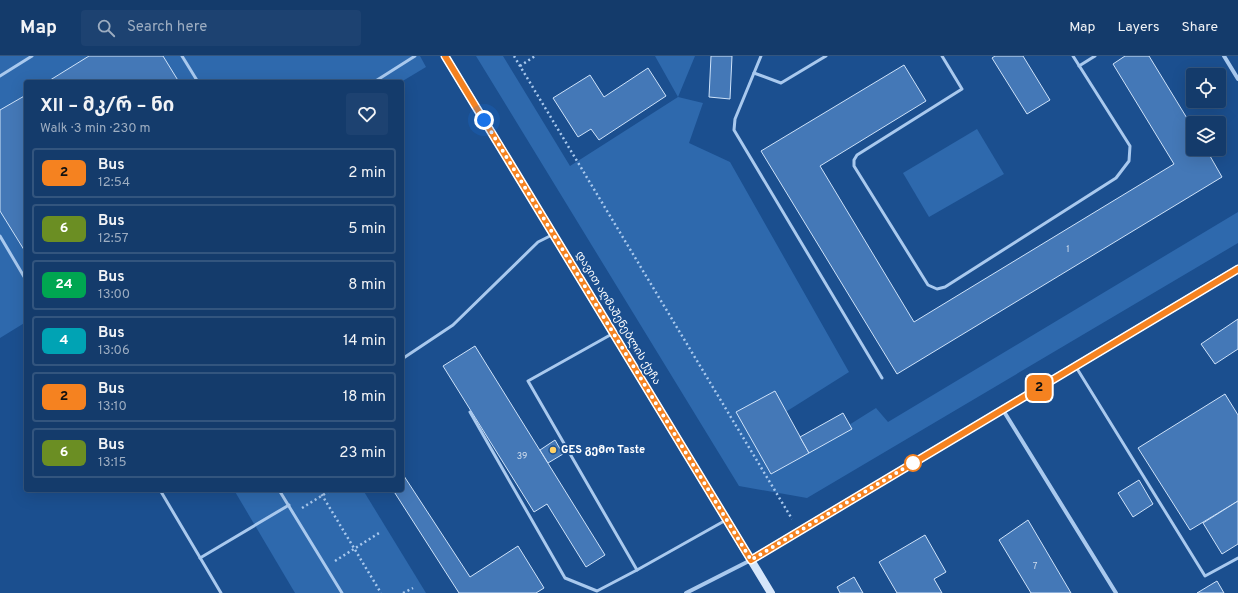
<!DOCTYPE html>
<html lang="en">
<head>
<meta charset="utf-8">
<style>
  :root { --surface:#143b6b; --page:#1d4271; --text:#f1f3f6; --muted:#9dadc1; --line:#33557e }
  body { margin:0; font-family:Overpass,"Noto Sans Georgian",sans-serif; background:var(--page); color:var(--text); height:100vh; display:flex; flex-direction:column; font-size:15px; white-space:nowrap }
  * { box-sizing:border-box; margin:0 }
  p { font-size:13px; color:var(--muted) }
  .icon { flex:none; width:22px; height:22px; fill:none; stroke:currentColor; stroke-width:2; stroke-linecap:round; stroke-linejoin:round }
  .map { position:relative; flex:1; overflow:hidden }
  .sheet { position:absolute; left:24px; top:24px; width:380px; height:412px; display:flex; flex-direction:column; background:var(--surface); border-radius:4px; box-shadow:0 4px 16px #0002,0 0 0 1px var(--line) }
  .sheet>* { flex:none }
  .badge { padding:0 8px; border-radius:6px; font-size:14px; line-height:26px }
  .buttons { position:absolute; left:1186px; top:12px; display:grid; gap:8px }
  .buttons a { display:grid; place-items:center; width:40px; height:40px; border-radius:4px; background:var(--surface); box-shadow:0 4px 16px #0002,0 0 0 1px var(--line); font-size:20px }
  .you { position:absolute; width:20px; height:20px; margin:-10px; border:3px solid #fff; border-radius:50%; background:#1a73e8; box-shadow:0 0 0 6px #1a73e833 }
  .map>.badge { position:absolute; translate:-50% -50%; box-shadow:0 0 0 2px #fff }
  .round { display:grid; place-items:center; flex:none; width:42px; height:42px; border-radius:4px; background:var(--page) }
  .head { display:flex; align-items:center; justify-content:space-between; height:68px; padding:0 16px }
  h1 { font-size:19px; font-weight:700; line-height:30px }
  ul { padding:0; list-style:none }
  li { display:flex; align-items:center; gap:12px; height:50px; margin:0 8px 6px; padding:0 8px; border:2px solid var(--line); border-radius:4px }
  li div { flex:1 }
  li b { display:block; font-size:15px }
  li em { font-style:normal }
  li .badge { min-width:44px; font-weight:700; text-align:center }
  header { display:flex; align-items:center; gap:24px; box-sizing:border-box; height:56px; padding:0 20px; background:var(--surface); border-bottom:1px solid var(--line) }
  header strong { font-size:19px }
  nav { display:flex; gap:22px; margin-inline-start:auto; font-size:14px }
  .search { width:280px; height:36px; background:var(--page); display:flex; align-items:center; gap:10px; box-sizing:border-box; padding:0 14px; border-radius:4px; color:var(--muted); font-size:15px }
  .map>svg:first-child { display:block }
</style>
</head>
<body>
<header>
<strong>Map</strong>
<div class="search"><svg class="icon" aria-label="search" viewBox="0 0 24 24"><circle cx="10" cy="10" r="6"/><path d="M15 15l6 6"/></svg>Search here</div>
<nav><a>Map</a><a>Layers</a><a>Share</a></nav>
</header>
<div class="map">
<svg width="1238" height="537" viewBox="0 0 1238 537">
  <rect width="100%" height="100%" fill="#1b4f8f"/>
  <g fill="#2e69ad">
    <path d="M0 0H420L426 11 401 26H26V266L0 282Z"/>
    <path d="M476 0H503L570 110 678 41 655 0H695L678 41 703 47 689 87 730 106 849 316 784 357 806 396 876 352 888 366 1238 156V187L807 442 739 430Z"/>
    <path d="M977 73 1004 118 929 161 903 117Z"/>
    <path d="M234 434H363L426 537H295Z"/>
  </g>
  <g fill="#4478b7" stroke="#cfe3fa">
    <path d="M89 0H163L179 26H47Z"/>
    <path d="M711 0H732L730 43 709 41Z"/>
    <path d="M995 0H1023L1050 44 1027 58 992 2Z"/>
    <path d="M1125 0H1149L1193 72V93H1206L1222 121 897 318 761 95 904 9 926 45 820 110 914 266 1174 108 1113 8Z"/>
    <path d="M648 12 666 40 599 84 591 73 578 81 553 42 590 19 604 41Z"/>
    <path d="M26 39V197L0 155V54Z"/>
    <path d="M1238 263V293L1215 308 1201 288Z"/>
    <path d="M475 290 605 499 586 511 547 448 534 456 443 310Z"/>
    <path d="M775 335 809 397 771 418 736 356Z"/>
    <path d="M1225 338 1238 359V445L1190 474 1138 392Z"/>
    <path d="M843 357 852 373 809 397 800 381Z"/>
    <path d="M555 384 563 398 548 407 540 394Z"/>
    <path d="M402 417 470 521 518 490 544 532 536 537H459L393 434H402Z"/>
    <path d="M1139 424 1153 448 1133 461 1118 437Z"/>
    <path d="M1238 445V488L1222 498 1203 467Z"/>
    <path d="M1028 464 1071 537H1031L999 484Z"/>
    <path d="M925 479 946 516 934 523 942 537H897L879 506Z"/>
    <path d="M854 521 863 537H840L837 531Z"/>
    <path d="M1217 525 1224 537H1197Z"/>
  </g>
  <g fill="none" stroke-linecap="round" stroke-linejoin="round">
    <g stroke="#a9c9ee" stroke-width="2.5" stroke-dasharray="2 3" stroke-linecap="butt">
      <path d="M514 0 792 463"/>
      <path d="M520 10 535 0"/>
      <path d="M319 434 381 537"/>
      <path d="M302 452 331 434"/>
      <path d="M335 505 379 477"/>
      <path d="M403 537 413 532"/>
    </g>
    <g stroke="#a9c9ee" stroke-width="3">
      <path d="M182 0 198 26"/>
      <path d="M761 0 735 63 734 74 882 322"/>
      <path d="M942 0 962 33 857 99 854 104V110L928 229 937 233 945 231 1116 122 1129 105 1130 90 1073 0"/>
      <path d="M1079 10 1095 0"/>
      <path d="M754 17 781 27 826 0"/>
      <path d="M0 20 32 0"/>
      <path d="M374 26 415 0"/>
      <path d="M0 180 26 224"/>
      <path d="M612 278 528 325 637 514 726 464"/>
      <path d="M402 303 453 269 538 186 552 179"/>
      <path d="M1076 311 1205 520 1238 502"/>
      <path d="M470 356 565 522 597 535 637 514"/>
      <path d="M160 434 221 537"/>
      <path d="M279 434 342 537"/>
      <path d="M200 502 289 449"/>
    </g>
    <g stroke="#a9c9ee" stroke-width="4">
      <path d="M1224 0 1238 23"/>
      <path d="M1003 354 1116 537"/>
      <path d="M686 537 751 504"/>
    </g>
    <g stroke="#d6e6fa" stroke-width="8">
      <path d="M445 0 771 537"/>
      <path d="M751 504 1238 213"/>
    </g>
  </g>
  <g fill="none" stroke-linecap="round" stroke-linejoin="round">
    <g stroke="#fff" stroke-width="9">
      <path id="line" d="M445 0 751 504 1238 213"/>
    </g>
    <use href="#line" stroke="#f58220" stroke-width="6"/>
    <path stroke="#fff" stroke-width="4" stroke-dasharray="0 7.2" d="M484 64 751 504 913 407"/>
  </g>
  <circle fill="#ffd166" stroke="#1b4f8f" stroke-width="1.5" cx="553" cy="394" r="4"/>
  <circle fill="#fff" stroke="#f58220" stroke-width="2" cx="913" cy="407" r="8"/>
  <g text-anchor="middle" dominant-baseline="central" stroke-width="4" stroke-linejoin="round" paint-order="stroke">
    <g font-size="9" fill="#d0dded">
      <text x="1068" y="193">1</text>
      <text x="522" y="400">39</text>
      <text x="1035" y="510">7</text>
    </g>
    <g font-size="11" fill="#fff" stroke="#1b4f8f">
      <text transform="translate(618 262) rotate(59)">დავით აღმაშენებლის ქუჩა</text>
    </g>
    <g font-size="11" font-weight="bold" fill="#fff" stroke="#1b4f8f" text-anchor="start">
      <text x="561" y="394">GES გემო Taste</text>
    </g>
  </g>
</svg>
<div class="buttons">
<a><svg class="icon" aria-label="locate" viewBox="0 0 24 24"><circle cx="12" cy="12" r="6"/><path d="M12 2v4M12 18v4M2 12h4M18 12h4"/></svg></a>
<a><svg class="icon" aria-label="layers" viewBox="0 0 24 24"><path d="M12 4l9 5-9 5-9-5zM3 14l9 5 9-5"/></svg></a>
</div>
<div class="you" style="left:484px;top:64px"></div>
<b class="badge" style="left:1039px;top:332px;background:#f58220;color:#111">2</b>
<section class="sheet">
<div class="head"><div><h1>XII – მკ/რ – ნი</h1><p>Walk · 3 min · 230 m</p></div><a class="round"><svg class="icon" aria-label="heart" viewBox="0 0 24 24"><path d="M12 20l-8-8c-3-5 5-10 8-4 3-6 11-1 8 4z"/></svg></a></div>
<ul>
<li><span class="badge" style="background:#f58220;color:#111">2</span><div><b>Bus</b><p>12:54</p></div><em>2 min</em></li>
<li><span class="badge" style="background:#6b8e23;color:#fff">6</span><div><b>Bus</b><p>12:57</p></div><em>5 min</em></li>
<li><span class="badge" style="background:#00a651;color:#fff">24</span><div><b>Bus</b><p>13:00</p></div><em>8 min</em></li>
<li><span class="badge" style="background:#00a3b4;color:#fff">4</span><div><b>Bus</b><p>13:06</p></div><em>14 min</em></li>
<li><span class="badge" style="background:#f58220;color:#111">2</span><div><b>Bus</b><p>13:10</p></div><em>18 min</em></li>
<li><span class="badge" style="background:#6b8e23;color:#fff">6</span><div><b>Bus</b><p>13:15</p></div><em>23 min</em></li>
</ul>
</section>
</div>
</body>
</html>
